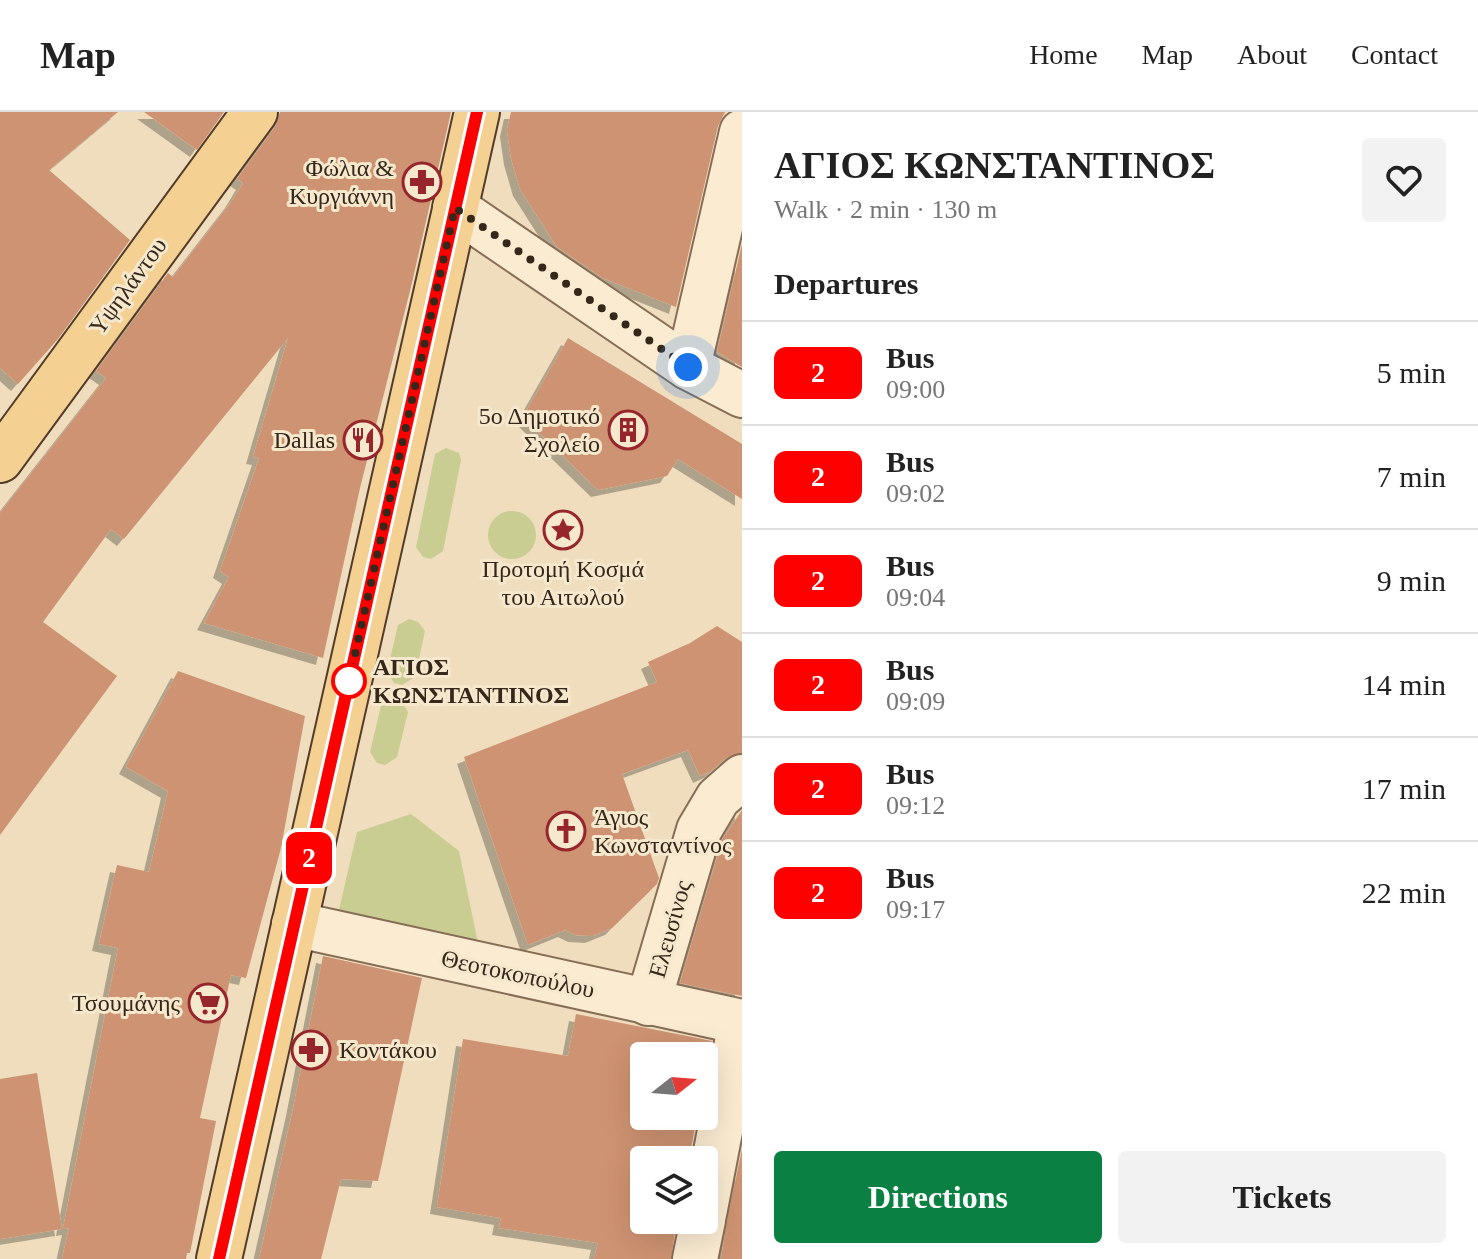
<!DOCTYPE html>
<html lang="en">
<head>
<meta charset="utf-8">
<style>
  :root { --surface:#fff; --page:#f2f2f2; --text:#222; --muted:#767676; --line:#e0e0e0; --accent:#0b8043 }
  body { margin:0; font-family:"Times New Roman",serif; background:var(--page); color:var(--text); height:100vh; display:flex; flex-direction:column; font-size:30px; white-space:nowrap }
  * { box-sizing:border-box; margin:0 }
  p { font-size:26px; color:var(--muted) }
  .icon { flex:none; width:44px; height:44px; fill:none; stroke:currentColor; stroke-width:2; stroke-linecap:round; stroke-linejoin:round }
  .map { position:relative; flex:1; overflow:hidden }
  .side { display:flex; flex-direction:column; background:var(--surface); width:736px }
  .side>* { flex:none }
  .badge { padding:0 16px; border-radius:12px; font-size:28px; line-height:52px }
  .needle { width:52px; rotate:73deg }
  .fabs { position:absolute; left:630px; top:930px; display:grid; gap:16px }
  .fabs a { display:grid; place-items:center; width:88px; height:88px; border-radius:8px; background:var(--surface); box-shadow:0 8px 32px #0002; font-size:40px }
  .you { position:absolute; width:40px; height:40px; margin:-20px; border:6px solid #fff; border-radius:50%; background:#1a73e8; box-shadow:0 0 0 12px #1a73e833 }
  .map>.badge { position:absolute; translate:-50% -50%; box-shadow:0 0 0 4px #fff }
  h2 { padding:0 32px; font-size:30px; line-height:72px }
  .round { display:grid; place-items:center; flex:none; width:84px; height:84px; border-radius:8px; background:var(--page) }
  .headline { display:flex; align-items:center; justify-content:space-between; height:136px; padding:0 32px }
  h1 { font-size:38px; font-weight:800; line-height:60px }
  .cta { display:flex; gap:16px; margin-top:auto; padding:16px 32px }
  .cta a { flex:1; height:92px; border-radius:8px; background:var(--accent); color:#fff; font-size:32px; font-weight:800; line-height:92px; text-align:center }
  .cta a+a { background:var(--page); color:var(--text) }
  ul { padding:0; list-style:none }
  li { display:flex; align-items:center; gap:24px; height:104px; padding:0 32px; border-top:2px solid var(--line) }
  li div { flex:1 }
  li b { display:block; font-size:30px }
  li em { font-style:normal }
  li .badge { min-width:88px; font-weight:700; text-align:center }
  header { display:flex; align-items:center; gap:48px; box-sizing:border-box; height:112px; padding:0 40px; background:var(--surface); border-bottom:2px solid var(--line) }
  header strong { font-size:38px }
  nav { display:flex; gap:44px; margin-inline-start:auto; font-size:28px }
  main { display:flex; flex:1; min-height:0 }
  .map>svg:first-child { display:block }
</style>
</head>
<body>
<header>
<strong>Map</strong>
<nav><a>Home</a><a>Map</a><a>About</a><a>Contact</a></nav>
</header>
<main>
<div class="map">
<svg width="742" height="1147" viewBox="0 0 742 1147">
  <defs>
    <filter id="shadow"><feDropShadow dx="-7" dy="7" stdDeviation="0" flood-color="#0004"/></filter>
  </defs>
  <rect width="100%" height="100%" fill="#efddbd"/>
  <g fill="#c9cd92">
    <path d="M446 336 459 341 461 348 443 439 431 447 423 445 416 435 435 342Z"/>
    <circle cx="512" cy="423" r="24"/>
    <path d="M409 507 418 510 425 519 415 565 402 573 394 571 387 560 398 513Z"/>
    <path d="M392 587 401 589 408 600 397 645 385 653 377 651 370 640 381 594Z"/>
    <path d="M411 702 459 739 478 831 339 798 357 720Z"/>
  </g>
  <g fill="#ce9372" filter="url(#shadow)">
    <path d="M0 0H118L49 58 130 128 58 227 18 272 0 256Z"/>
    <path d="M144 0H224L197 38Z"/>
    <path d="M280 0H451L411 175 360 376 323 546 204 511 229 465 220 459 259 346 253 345 288 226 124 427 111 417 43 510 117 564 0 723V401L106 266 96 259 168 161 173 165 232 89 243 71 237 67 275 15Z"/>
    <path d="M511 0H725L718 14 676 195 603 166 557 135 520 77 511 46 507 18Z"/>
    <path d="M742 132V255L717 240Z"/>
    <path d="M568 226 742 332V387L678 347 667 364 598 378 523 305Z"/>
    <path d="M717 514 742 530V641L726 646 711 659 700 664 688 638 622 662 659 766 657 772 612 816 592 824 575 823 565 818 528 833 464 645 657 570 648 550 690 531Z"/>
    <path d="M178 559 305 604 281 736 246 866 231 863 200 1006 216 1009 190 1141H187L186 1147H62L69 1116 63 1117 118 836 99 832 117 753 149 760 168 679 126 655Z"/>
    <path d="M742 698V884L680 871 722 728Z"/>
    <path d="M323 844 422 866 378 1069 341 1067 321 1147H259L293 997Z"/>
    <path d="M576 902 712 929 704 970V944H644V1004H697L689 1048H644V1108H677L671 1147H594L598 1131 499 1116 501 1106 437 1095 463 927 568 944Z"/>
    <path d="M37 961 62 1117 0 1127V967Z"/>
    <path d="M742 1037V1147H721L727 1109Z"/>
  </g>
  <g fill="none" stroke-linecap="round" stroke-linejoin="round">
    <g stroke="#876d56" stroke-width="48">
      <g id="minor">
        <path d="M455 96 688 255 742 283"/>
        <path d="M688 255 742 20"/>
        <path d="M294 812 742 910"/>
        <path d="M648 891 699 718 718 686 742 665"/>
        <path d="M704 1102 741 910"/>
        <path d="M695 1147 703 1108"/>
      </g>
    </g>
    <g stroke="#543c2b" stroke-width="48">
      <g id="major">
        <path d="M0 348 255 0"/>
        <path d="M219 1147 477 0"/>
      </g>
    </g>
    <use href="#minor" stroke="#faebd1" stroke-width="44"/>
    <use href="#major" stroke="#f4d093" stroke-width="44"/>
  </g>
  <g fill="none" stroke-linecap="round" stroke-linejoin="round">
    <g stroke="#fff" stroke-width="18">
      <path id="line" d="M219 1147 477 0"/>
    </g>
    <use href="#line" stroke="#f00" stroke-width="12"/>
    <path stroke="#36271b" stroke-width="8" stroke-dasharray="0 14.4" d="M349 569 455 96 688 255"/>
  </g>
  <defs>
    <g id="pharmacy-ring" transform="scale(2)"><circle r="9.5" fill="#f6e8cd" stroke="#97252c" stroke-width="1.5"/><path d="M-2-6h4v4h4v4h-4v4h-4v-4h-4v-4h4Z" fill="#97252c"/></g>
    <g id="building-ring" transform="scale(2)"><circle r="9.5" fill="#f6e8cd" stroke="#97252c" stroke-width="1.5"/><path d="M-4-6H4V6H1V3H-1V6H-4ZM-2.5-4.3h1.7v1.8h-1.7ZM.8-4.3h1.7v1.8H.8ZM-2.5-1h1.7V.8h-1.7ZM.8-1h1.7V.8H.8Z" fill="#97252c"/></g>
    <g id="restaurant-ring" transform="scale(2)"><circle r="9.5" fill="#f6e8cd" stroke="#97252c" stroke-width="1.5"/><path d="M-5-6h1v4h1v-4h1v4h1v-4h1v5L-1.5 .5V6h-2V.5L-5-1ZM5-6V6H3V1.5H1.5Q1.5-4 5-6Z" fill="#97252c"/></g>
    <g id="sight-ring" transform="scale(2)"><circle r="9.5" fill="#f6e8cd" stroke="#97252c" stroke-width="1.5"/><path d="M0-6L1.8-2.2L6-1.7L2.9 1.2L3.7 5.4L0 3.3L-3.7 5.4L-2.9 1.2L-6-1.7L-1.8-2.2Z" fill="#97252c"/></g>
    <g id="church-ring" transform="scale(2)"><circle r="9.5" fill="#f6e8cd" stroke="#97252c" stroke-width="1.5"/><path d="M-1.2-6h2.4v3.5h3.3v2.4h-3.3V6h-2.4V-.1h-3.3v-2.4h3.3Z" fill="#97252c"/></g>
    <g id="supermarket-ring" transform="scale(2)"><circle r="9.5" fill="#f6e8cd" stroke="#97252c" stroke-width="1.5"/><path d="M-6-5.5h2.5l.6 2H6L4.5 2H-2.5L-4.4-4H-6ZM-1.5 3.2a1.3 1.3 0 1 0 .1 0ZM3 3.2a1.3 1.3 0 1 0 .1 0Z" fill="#97252c"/></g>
  </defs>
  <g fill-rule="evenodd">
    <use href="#pharmacy-ring" x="422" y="70"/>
    <use href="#building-ring" x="628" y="318"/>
    <use href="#restaurant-ring" x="363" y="328"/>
    <use href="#sight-ring" x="563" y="418"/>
    <use href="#church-ring" x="566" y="719"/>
    <use href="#supermarket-ring" x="208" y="891"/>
    <use href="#pharmacy-ring" x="311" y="938"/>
  </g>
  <circle fill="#fff" stroke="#f00" stroke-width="4" cx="349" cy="569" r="16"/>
  <g text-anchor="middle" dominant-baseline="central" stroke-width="6" stroke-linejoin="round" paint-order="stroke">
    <g font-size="24" fill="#36271b" stroke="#f6e8cd" text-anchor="end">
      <text x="394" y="56">Φώλια &amp;<tspan x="394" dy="28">Κυργιάννη</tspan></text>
      <text x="600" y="304">5ο Δημοτικό<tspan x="600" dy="28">Σχολείο</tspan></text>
      <text x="335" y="328">Dallas</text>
      <text x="563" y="457" text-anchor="middle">Προτομή Κοσμά<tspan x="563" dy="28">του Αιτωλού</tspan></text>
      <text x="594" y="705" text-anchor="start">Άγιος<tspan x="594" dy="28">Κωνσταντίνος</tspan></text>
      <text x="180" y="891">Τσουμάνης</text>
      <text x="339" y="938" text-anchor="start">Κοντάκου</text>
    </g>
    <g font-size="24" fill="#36271b" stroke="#f6e8cd">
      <text transform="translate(128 174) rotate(-54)">Υψηλάντου</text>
      <text transform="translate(670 817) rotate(-74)">Ελευσίνος</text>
      <text transform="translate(518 862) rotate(12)">Θεοτοκοπούλου</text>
    </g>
    <g font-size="24" font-weight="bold" fill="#36271b" stroke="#f6e8cd" text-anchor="start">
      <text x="373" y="555">ΑΓΙΟΣ<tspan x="373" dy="28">ΚΩΝΣΤΑΝΤΙΝΟΣ</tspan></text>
    </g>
  </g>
</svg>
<div class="fabs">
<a><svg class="needle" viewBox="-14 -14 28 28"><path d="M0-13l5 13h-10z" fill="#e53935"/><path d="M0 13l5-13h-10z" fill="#767676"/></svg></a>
<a><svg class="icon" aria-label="layers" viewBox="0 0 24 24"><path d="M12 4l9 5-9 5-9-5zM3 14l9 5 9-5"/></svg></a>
</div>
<div class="you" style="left:688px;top:255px"></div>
<b class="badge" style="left:309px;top:746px;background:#f00;color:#fff">2</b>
</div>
<section class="side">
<div class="headline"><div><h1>ΑΓΙΟΣ ΚΩΝΣΤΑΝΤΙΝΟΣ</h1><p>Walk · 2 min · 130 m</p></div><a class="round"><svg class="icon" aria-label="heart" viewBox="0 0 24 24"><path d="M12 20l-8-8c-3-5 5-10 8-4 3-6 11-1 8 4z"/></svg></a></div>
<h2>Departures</h2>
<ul>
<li><span class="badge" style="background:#f00;color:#fff">2</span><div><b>Bus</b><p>09:00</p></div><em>5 min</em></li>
<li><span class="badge" style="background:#f00;color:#fff">2</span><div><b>Bus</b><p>09:02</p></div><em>7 min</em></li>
<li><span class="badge" style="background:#f00;color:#fff">2</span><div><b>Bus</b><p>09:04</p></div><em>9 min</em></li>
<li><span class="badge" style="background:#f00;color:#fff">2</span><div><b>Bus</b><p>09:09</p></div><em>14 min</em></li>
<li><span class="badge" style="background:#f00;color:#fff">2</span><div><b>Bus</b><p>09:12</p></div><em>17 min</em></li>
<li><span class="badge" style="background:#f00;color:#fff">2</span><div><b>Bus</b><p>09:17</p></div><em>22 min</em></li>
</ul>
<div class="cta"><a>Directions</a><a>Tickets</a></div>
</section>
</main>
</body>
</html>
